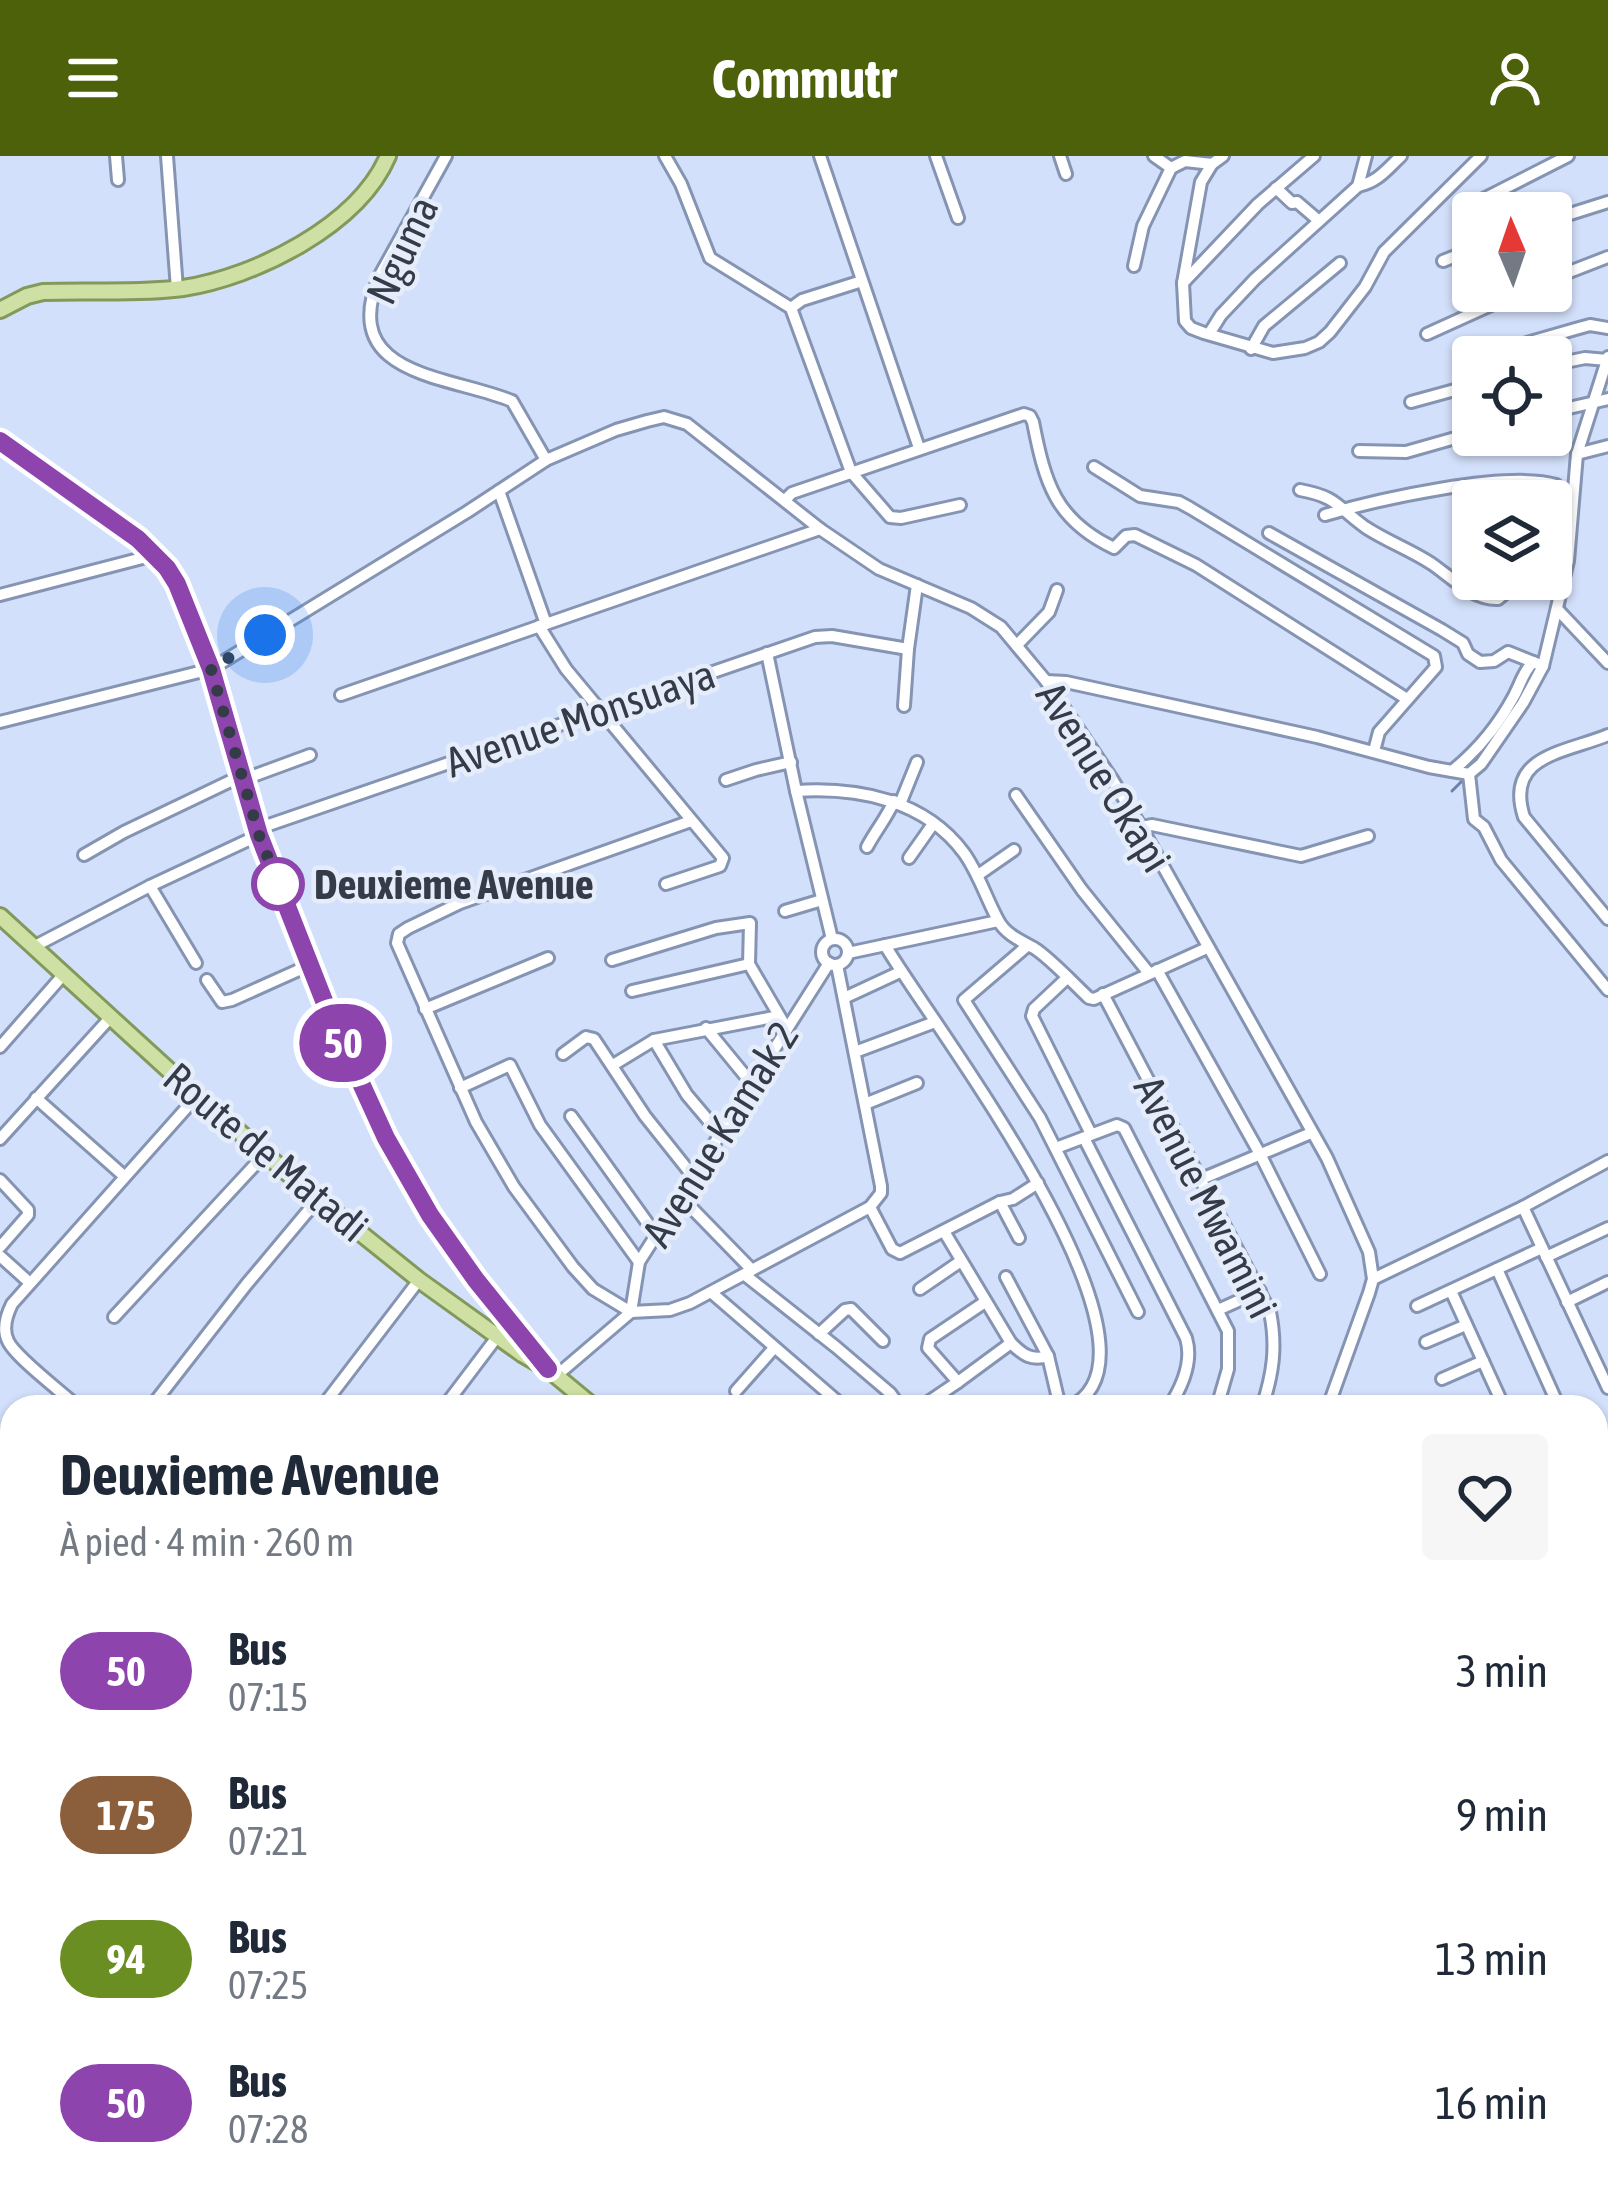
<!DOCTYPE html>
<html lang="fr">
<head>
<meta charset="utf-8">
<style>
  :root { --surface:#fff; --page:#f6f6f7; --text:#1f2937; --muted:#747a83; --accent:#4c610a }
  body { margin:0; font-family:"Asap Condensed",sans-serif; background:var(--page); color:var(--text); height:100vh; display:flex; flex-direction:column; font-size:45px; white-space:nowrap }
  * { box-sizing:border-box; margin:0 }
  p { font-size:39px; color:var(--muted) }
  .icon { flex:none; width:66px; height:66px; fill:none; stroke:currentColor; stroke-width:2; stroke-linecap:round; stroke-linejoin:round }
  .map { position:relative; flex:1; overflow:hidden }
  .drawer { position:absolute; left:0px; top:1239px; width:1608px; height:807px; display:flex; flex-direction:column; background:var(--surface); border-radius:36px 36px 0 0; box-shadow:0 3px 9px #0004 }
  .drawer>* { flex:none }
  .badge { padding:0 24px; border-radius:39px; font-size:42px; line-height:78px }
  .needle { width:78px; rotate:358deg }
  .buttons { position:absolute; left:1452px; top:36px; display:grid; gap:24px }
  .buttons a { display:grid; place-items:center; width:120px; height:120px; border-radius:12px; background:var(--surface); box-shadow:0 3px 9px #0004; font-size:60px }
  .you { position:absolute; width:60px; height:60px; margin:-30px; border:9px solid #fff; border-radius:50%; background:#1a73e8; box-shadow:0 0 0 18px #1a73e833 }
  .map>.badge { position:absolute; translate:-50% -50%; box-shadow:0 0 0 6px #fff }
  .round { display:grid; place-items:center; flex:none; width:126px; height:126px; border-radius:12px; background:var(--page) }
  .summary { display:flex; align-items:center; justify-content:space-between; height:204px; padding:0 60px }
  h1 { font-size:57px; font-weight:700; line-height:90px }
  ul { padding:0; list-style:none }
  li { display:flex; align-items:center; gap:36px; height:144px; padding:0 60px }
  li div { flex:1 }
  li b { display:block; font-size:45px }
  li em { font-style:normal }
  li .badge { min-width:132px; font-weight:700; text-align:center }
  header { display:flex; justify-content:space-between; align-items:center; height:156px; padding:0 60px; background:var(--accent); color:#fff; font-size:54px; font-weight:700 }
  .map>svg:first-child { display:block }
</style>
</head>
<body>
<header><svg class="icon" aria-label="menu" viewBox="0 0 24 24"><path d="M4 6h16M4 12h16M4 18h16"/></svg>Commutr<svg class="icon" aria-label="person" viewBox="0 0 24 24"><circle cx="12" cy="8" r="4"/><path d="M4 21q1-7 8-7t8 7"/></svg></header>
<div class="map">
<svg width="1608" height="2045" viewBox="0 0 1608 2045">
  <rect width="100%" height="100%" fill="#d3e0fb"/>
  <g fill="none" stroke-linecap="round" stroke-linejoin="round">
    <g stroke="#6c80ab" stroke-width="3">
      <path d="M1564 452 1567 432"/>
      <path d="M1554 487 1562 461"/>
      <path d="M1452 635 1464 623"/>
    </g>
    <g stroke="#8594b3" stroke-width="16">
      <g id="minor">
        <path d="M116 0 118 24"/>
        <path d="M167 0 177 133"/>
        <path d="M446 0 379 121C338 221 449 219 512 245L546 304"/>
        <path d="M665 0 681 28 710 102 791 152 851 316 890 361 901 362 960 349"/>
        <path d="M820 0 919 292"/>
        <path d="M936 0 958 62"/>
        <path d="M1060 0 1066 18"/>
        <path d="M1154 0 1171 12 1185 5 1212 8"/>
        <path d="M1223 0 1212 8 1201 26 1183 127 1185 165 1191 172 1204 177 1273 197 1305 192 1319 186 1330 176 1365 131 1384 96 1481 0"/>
        <path d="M1358 30C1378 26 1387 13 1401 0"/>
        <path d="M1276 32 1292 47 1297 46 1318 64"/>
        <path d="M1466 52 1568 0"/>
        <path d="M1551 64 1608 46"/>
        <path d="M1443 105 1473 93"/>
        <path d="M1134 110 1143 70 1171 12"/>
        <path d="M1551 123 1608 101"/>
        <path d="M1183 127 1258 48 1314 0"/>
        <path d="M791 152 802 144 862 125"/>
        <path d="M1209 178 1221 159 1255 123 1358 30 1366 0"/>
        <path d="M1427 178 1522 135"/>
        <path d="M1251 193 1264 170 1340 107"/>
        <path d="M1478 201 1579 172 1590 169 1608 172"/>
        <path d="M1551 209 1585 202 1607 204"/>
        <path d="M1411 246 1473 229"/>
        <path d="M1551 256 1608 243"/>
        <path d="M1359 295 1406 296 1473 277"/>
        <path d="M1577 298 1608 290"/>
        <path d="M1094 311 1140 340 1179 346 1190 352 1434 500 1436 511 1379 576 1374 595"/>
        <path d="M1300 334C1338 341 1337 351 1365 371 1386 385 1411 394 1432 408 1452 422 1473 444 1498 443L1522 423"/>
        <path d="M499 335 546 468"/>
        <path d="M785 344 792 337 1024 258 1030 260 1033 266C1045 327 1055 364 1114 392L1126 380 1135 379 1196 409 1407 543"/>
        <path d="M1325 359C1376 344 1507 314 1556 329L1564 375"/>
        <path d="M1269 377 1442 474 1463 487 1468 498 1480 506 1494 505 1508 496 1543 510"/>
        <path d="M0 439 154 399"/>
        <path d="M1558 454 1608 507"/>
        <path d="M539 470 566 513 723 702 720 710 666 728"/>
        <path d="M1017 489 1049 456 1057 434"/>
        <path d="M767 497 796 635 832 783"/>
        <path d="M1046 525 1066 526 1317 581 1429 611 1469 618"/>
        <path d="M341 539 820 373"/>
        <path d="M904 550 908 493 917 429"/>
        <path d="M0 566 211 513 467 356 546 304 616 274 647 265 664 261 687 268 820 373 879 413 971 452 1001 471 1046 525 1112 623 1141 671 1327 1002 1369 1096 1373 1123 1369 1137 1328 1251"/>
        <path d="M1608 579C1565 597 1504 599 1524 661L1608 763"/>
        <path d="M1452 615C1478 594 1498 570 1514 540 1521 527 1523 516 1533 506"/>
        <path d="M1469 618 1481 608 1523 547 1543 510 1568 405 1577 298 1608 201"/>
        <path d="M1469 618 1474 663 1484 671 1501 704 1608 834"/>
        <path d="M242 624 310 599"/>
        <path d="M726 624 756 614 791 606"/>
        <path d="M796 635C858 631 925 644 964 697 979 718 986 742 998 764 1005 778 1021 785 1034 792 1050 802 1074 828 1089 842L1094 843 1207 792"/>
        <path d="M1016 639 1082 734 1148 816"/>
        <path d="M900 648 917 606"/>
        <path d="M691 665 460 747 408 772 399 778 397 787 476 966 514 1031 573 1111 593 1133 631 1156 639 1106 829 807"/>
        <path d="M1141 671 1152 669 1301 700 1368 680"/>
        <path d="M257 673 815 481 832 480 908 493"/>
        <path d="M867 691C876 674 886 663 894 645"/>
        <path d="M84 699 124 676 241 620"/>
        <path d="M909 702 933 668"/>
        <path d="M978 719 1014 694"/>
        <path d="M150 730 196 807"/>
        <path d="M785 755 822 744"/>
        <circle cx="835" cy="796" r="13"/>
        <path d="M885 789C922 855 1189 1197 1069 1251"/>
        <path d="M35 790 150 730 259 679"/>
        <path d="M1027 790 964 844 1040 962 1138 1156"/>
        <path d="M848 797 998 765"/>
        <path d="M612 804 716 772 750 767 749 808 787 873"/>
        <path d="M1157 814 1260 998 1320 1118"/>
        <path d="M1067 822 1034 853 1032 860 1091 978"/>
        <path d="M207 824 222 846 232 844 310 809"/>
        <path d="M632 835 749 808"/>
        <path d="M1103 838 1270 1156C1277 1191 1273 1218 1262 1251"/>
        <path d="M844 842 900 816"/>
        <path d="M425 853 548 802"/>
        <path d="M706 872 752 928"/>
        <path d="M654 884 687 939 720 978"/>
        <path d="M0 891 64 818"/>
        <path d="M855 896 935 866"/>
        <path d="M563 898 586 881 594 883 645 960 692 1019"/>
        <path d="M613 909 654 884 779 860"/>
        <path d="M460 932 510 909 540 969 639 1106"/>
        <path d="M36 942 124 1020"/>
        <path d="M865 948 917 927"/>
        <path d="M571 960 656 1079"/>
        <path d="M1084 982 1186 1182C1193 1205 1182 1231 1169 1251"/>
        <path d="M0 983 110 862"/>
        <path d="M1056 992 1117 969 1124 972 1228 1175V1213L1217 1251"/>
        <path d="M0 1024 28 1054V1059L0 1091"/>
        <path d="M1199 1024 1311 977"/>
        <path d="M680 1040 752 1114"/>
        <path d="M1000 1046 1019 1082"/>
        <path d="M870 1051 892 1093 900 1097 1000 1046 1013 1043 1038 1027"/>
        <path d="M1523 1051 1608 1232"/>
        <path d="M945 1077 1011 1187C1023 1199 1031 1205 1048 1200L1060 1251"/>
        <path d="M0 1100 30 1127"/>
        <path d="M1546 1101 1608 1072"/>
        <path d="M1497 1113 1559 1251"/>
        <path d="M745 1119 836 1191 890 1237 900 1251"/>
        <path d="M1006 1121 1048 1200"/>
        <path d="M1373 1123 1523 1051 1608 1005"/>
        <path d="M920 1133 961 1105"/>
        <path d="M1451 1135 1504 1251"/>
        <path d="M712 1137 844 1251"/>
        <path d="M985 1146 930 1183 928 1192 958 1226 1011 1187"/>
        <path d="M1567 1146 1608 1126"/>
        <path d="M1417 1150 1542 1092"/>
        <path d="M1218 1154 1260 1135"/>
        <path d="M114 1161 265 998"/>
        <path d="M819 1178 845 1154 851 1153 883 1185"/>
        <path d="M1426 1186 1466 1169"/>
        <path d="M556 1220 631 1156 670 1154 690 1147 870 1051 881 1037V1030L837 809"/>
        <path d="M1442 1223 1483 1205"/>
        <path d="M736 1235 774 1192"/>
        <path d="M78 1251C63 1237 15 1201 8 1185 2 1173 6 1160 12 1148L197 940"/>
        <path d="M151 1251 246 1129 318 1043"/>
        <path d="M322 1251 419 1124"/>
        <path d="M444 1251 497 1181"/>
        <path d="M921 1251 958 1226"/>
        <path d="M1596 1328 1608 1322"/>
        <path d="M1596 1332 1608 1359"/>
        <path d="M1596 1375 1608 1369"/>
        <path d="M1596 1418 1608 1412"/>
        <path d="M1596 1461 1608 1456"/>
        <path d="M1596 1489 1608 1484"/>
        <path d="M1596 1574 1608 1604"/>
        <path d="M1596 1737 1608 1771"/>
        <path d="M1596 1814 1608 1810"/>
        <path d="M1596 1928 1604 1948"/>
        <path d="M837 2034 871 2042"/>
        <path d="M936 2034 941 2045"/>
        <path d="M1011 2034 1018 2045"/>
        <path d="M1063 2034 1069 2045"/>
        <path d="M1237 2034 1243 2045"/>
        <path d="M1305 2034 1311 2045"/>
        <path d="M1374 2034 1379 2045"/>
        <path d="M1448 2034 1452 2045"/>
        <path d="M1517 2034 1523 2045"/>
        <path d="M1577 2034 1582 2045 1608 2037"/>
        <path d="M645 2045V2034"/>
        <path d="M870 2045 871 2042 897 2045 895 2034"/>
        <path d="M1134 2045 1160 2034"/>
      </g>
    </g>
    <g stroke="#83995b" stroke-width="20">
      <g id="major">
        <path d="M0 154 27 140 43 136C89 134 137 138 183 132 255 121 358 70 388 0"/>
        <path d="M0 283 138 383 167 413 177 428 211 513 259 679 328 855 386 982 430 1059 476 1124 548 1213"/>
        <path d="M0 760 197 940 318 1043 419 1124 522 1198 548 1213 594 1251"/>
        <path d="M1149 2034 1155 2045"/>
      </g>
    </g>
    <use href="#minor" stroke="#fff" stroke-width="10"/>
    <use href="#major" stroke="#cee0a3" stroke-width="14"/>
  </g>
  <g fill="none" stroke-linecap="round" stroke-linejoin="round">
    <g stroke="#fff" stroke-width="27">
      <path id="line" d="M0 285 138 383 167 412 177 428 211 513 259 679 328 855 386 982 430 1059 476 1124 548 1213"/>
    </g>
    <use href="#line" stroke="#8e44ad" stroke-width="18"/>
    <path stroke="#353b49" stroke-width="12" stroke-dasharray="0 21.6" d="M265 479 211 513 259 679 278 728"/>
  </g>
  <circle fill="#fff" stroke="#8e44ad" stroke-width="6" cx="278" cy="728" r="24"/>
  <g text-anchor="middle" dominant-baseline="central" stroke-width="9" stroke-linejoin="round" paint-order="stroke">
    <g font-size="42" fill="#353b49" stroke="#e6edfa">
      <text transform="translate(402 94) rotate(-65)">Nguma</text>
      <text transform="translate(580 562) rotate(-19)">Avenue Monsuaya</text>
      <text transform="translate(1104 621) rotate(58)">Avenue Okapi</text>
      <text transform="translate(720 978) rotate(-58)">Avenue Kamak 2</text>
      <text transform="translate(266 996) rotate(40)">Route de Matadi</text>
      <text transform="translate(1206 1041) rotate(63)">Avenue Mwamini</text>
    </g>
    <g font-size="42" font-weight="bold" fill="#353b49" stroke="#e6edfa" text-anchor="start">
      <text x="314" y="728">Deuxieme Avenue</text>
    </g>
  </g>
</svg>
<div class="buttons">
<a><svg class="needle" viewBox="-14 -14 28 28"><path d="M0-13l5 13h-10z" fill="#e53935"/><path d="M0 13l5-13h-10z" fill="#747a83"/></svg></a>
<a><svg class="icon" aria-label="locate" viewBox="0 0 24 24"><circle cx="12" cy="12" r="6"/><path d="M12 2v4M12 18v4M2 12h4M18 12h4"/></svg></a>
<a><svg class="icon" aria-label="layers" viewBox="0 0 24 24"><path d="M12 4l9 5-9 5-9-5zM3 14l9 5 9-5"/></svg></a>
</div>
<div class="you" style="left:265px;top:479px"></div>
<b class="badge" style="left:343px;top:887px;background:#8e44ad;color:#fff">50</b>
<section class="drawer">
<div class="summary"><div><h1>Deuxieme Avenue</h1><p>À pied · 4 min · 260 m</p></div><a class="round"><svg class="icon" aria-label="heart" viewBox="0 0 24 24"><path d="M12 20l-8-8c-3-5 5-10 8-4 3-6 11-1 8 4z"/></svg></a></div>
<ul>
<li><span class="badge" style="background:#8e44ad;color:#fff">50</span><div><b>Bus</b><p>07:15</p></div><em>3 min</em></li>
<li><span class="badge" style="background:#8b5e3c;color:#fff">175</span><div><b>Bus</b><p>07:21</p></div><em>9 min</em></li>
<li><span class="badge" style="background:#6b8e23;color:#fff">94</span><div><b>Bus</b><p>07:25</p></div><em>13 min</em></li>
<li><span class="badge" style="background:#8e44ad;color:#fff">50</span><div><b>Bus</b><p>07:28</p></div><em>16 min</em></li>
</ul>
</section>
</div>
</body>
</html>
